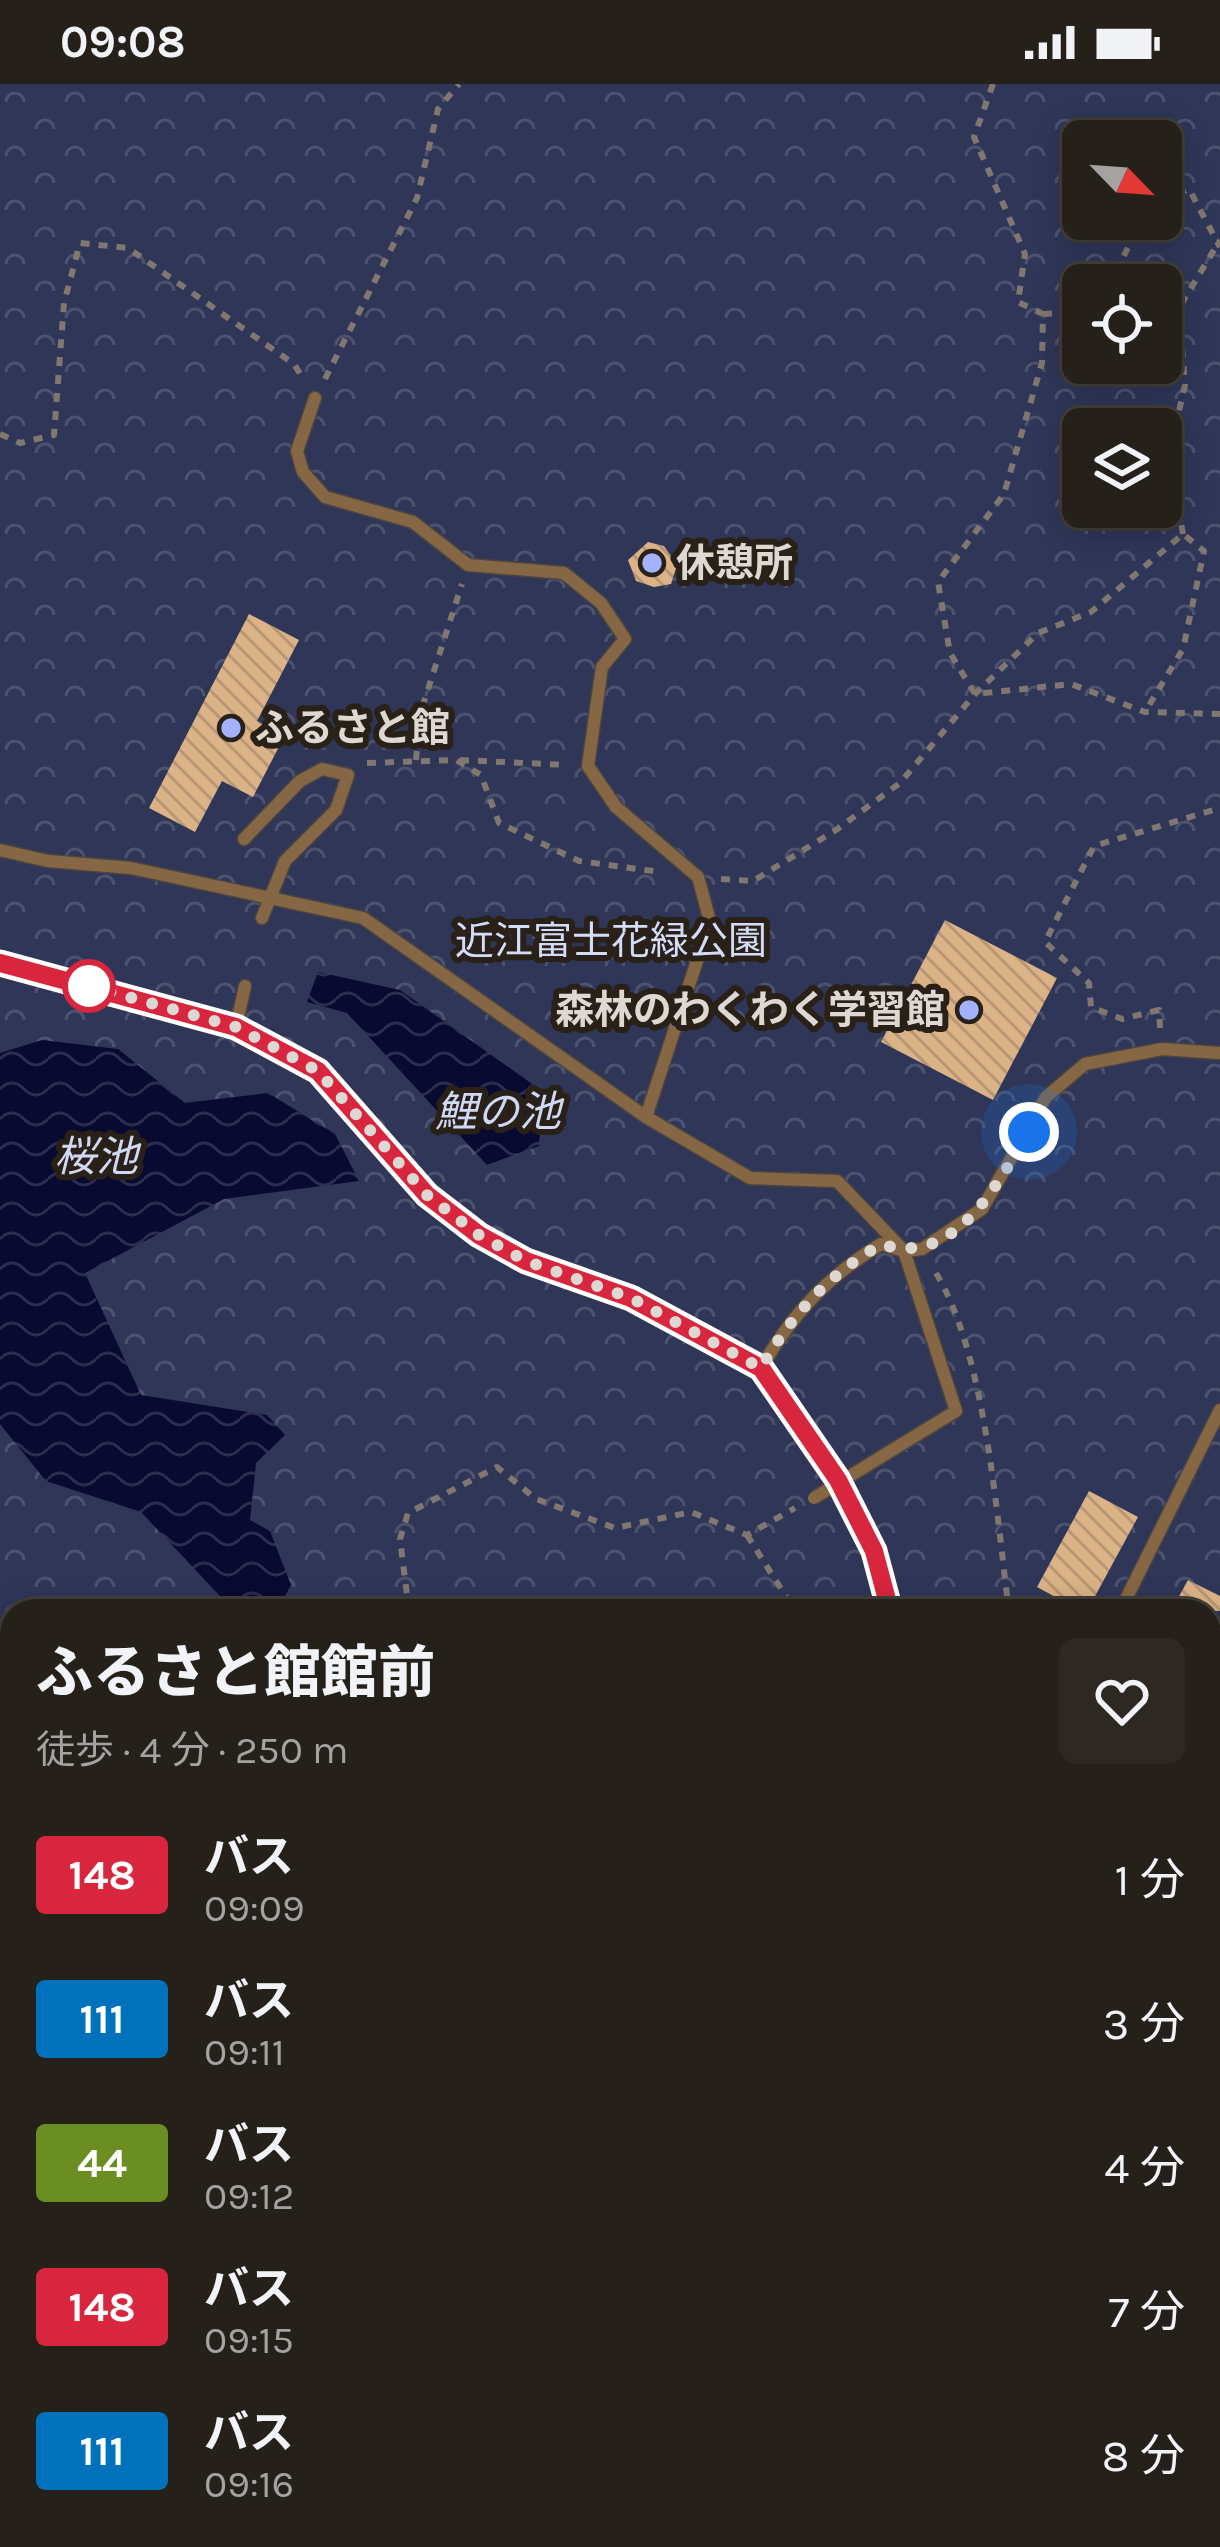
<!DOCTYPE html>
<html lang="ja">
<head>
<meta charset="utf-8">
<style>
  :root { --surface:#26201a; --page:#2e2823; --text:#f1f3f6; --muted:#a4a3a2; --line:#423e39 }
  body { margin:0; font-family:Karla,"Noto Sans JP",sans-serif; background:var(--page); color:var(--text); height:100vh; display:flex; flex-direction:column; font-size:45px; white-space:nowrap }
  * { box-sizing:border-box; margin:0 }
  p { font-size:39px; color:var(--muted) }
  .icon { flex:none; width:66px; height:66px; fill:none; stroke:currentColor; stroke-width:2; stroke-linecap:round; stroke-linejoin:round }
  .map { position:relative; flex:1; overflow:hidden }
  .panel { position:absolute; left:0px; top:1515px; width:1221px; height:948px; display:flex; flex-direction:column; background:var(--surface); border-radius:36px 36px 0 0; box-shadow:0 6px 30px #0003,0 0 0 3px var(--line) }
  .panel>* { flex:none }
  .badge { padding:0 24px; border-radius:9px; font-size:42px; line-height:78px }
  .needle { width:78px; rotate:115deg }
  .fabs { position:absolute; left:1062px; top:36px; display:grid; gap:24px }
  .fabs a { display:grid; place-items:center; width:120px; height:120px; border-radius:18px; background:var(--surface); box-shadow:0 6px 30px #0003,0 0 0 3px var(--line); font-size:60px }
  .you { position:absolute; width:60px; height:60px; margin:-30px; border:9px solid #fff; border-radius:50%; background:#1a73e8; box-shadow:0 0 0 18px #1a73e833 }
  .map>.badge { position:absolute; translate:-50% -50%; box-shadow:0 0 0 6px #fff }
  .round { display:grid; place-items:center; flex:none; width:126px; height:126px; border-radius:18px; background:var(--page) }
  .head { display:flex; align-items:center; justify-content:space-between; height:204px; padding:0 36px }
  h1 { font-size:57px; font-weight:800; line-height:90px }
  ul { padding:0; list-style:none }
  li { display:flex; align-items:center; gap:36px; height:144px; padding:0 36px }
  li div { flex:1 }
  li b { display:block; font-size:45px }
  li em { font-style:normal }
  li .badge { min-width:132px; font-weight:700; text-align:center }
  .status { display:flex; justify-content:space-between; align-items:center; height:84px; padding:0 60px; background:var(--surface); direction:ltr }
  .status svg { height:33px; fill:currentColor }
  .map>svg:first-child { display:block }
</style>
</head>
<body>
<div class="status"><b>09:08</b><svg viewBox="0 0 49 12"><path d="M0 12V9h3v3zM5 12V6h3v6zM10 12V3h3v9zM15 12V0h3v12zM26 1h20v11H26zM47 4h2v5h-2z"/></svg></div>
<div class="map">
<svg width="1220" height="2463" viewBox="0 0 1220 2463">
  <defs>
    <pattern id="forest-crowns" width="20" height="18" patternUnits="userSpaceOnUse" patternTransform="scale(3)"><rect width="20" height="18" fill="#2f3658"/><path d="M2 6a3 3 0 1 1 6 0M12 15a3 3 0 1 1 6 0" fill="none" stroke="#4d526f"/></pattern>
    <pattern id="water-waves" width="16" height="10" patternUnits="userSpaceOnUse" patternTransform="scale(3)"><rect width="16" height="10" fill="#090a32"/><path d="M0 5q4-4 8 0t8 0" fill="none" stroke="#2c2d4f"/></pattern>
    <pattern id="building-back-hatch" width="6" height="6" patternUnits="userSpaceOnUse" patternTransform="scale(3)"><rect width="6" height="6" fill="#dcb386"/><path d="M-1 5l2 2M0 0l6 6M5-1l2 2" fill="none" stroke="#b69674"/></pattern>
  </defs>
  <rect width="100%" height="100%" fill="#332a22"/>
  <path fill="url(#forest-crowns)" fill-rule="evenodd" d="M0 0H1220V2463H0ZM1083 57H1161V135H1083ZM1083 201H1161V279H1083ZM1083 345H1161V423H1083ZM12 1527H1209V2451H12Z"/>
  <g fill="url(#water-waves)">
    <path d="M318 888 400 906 542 1007 539 1062 487 1081 347 929 307 918Z"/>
    <path d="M42 956 118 965 185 1019 268 1009 335 1050 359 1097 224 1115 85 1189 141 1311 267 1331 285 1351 256 1379 250 1436 270 1447 291 1501 277 1527H234L141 1428 46 1397 0 1340V969Z"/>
  </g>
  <g fill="url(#building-back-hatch)">
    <path d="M648 458 664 462 677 481 671 500 654 503 636 497 628 476Z"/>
    <path d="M249 530 299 556 257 637 285 651 253 713 222 697 195 748 149 724Z"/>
    <path d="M945 836 1057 894 993 1016 881 958Z"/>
    <path d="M1089 1407 1138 1433 1087 1527H1081L1037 1503Z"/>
    <path d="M1188 1496 1220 1512V1527H1171Z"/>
  </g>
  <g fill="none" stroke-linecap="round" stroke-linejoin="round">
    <g stroke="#4e463e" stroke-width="15">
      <g id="service">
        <path d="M315 314 297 367 303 388 325 413 413 438 468 481 564 489 601 519 625 555 602 583 588 682 616 723 698 793 710 837 646 1033"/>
        <path d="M244 755 300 697 322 685 348 691 336 726 285 777 262 834"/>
        <path d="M0 766 48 777 131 784 363 834 646 1033 750 1094 837 1097 904 1167 956 1327 925 1346"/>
        <path d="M236 943 245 902"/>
        <path d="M761 1284C792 1230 828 1192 881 1160L904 1167 922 1165 982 1125 1046 1013 1085 980 1162 965 1220 969"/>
        <path d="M1120 1527 1220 1326"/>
        <path d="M616 2463 621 2451"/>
      </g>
    </g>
    <g stroke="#4e463e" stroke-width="27">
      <g id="secondary">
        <path d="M0 879 236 943 318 987 427 1111 479 1151 526 1177 631 1214 761 1284 837 1396 874 1467 890 1527"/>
        <path d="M1209 2407 1220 2418"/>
      </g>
    </g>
    <g stroke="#7f7770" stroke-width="6" stroke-dasharray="9 9" stroke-linecap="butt">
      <path d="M993 0 974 53 1025 170 1018 218 1043 230 1042 279 1004 410 938 498 950 569 975 610 1071 600 1145 628 1220 630"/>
      <path d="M1161 117 1189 105 1220 163"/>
      <path d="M1104 201 1113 194 1142 135"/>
      <path d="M1043 230 1066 229 1083 216"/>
      <path d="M325 295 417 114 438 25 459 0"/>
      <path d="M0 350 20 359 54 351 64 219 80 159 128 164 294 280 304 296"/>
      <path d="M1183 450 1169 370 1185 301 1179 224 1220 156"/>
      <path d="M416 676 420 630 462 500"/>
      <path d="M460 676 567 681"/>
      <path d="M367 679 456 676 481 691 499 739 579 777 660 788"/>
      <path d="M721 795 753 797 836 746 900 699 975 610 1038 549 1091 528 1183 450 1204 467 1183 565 1145 628"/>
      <path d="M1160 944 1159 926 1122 935 1091 923 1089 899 1045 858 1094 762 1220 724"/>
      <path d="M936 1189C986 1272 996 1429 1009 1527"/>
      <path d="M747 1451 795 1527"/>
      <path d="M409 1527 400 1455 408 1429 497 1383 536 1415 615 1444 691 1428 747 1451 795 1424"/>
      <path d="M0 1547 12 1546"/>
      <path d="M1209 1904 1220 1899"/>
      <path d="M0 2026 2 2044 12 2048"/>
      <path d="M734 2463 735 2451"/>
      <path d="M963 2463 965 2451"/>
    </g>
    <use href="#service" stroke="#856746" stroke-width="12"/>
    <use href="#secondary" stroke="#b78850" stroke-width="24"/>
    <g stroke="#4e463e" stroke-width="15" stroke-linecap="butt">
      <path id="service-bridge" d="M814 1414 925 1346"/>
    </g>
    <use href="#service-bridge" stroke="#856746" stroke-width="12"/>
  </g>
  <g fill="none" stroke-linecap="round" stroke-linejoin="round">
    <g stroke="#fff" stroke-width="27">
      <path id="line" d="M0 879 236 943 318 987 427 1111 479 1151 526 1177 631 1214 761 1284 838 1396 874 1467 890 1527"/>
    </g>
    <use href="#line" stroke="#d7263d" stroke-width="18"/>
    <path stroke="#ded8d3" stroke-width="12" stroke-dasharray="0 21.6" d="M89 902 79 899 236 943 318 987 427 1111 479 1151 526 1177 631 1214 761 1284C792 1230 828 1192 881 1160 955 1184 997 1100 1029 1048"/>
  </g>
  <g fill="#a2b2fd" stroke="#292118" stroke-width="4.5">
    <circle cx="652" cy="479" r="12"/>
    <circle cx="231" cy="644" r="12"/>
    <circle cx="969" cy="926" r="12"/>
  </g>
  <circle fill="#fff" stroke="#d7263d" stroke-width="6" cx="89" cy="902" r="24"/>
  <g text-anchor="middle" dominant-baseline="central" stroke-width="12" stroke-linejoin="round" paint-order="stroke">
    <g font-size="39" font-weight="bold" fill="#ded8d3" stroke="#292118" text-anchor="start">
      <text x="676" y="479">休憩所</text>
      <text x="255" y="644">ふるさと館</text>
      <text x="945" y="926" text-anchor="end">森林のわくわく学習館</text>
    </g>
    <g font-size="39" fill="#d4dcfa" stroke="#292118">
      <text x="611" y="857">近江富士花緑公園</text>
    </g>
    <g font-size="42" font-style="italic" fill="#d0d8f6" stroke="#292118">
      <text x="498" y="1028">鯉の池</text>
      <text x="96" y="1073">桜池</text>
    </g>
  </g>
</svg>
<div class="fabs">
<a><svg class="needle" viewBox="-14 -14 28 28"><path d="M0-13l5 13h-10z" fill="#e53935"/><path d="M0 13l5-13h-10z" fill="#a4a3a2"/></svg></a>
<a><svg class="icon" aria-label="locate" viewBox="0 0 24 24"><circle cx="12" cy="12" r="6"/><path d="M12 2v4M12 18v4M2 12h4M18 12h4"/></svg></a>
<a><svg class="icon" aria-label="layers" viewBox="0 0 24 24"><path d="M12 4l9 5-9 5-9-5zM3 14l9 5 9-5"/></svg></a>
</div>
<div class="you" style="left:1029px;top:1048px"></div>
<section class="panel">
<div class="head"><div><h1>ふるさと館館前</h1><p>徒歩 · 4 分 · 250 m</p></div><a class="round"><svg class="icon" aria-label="heart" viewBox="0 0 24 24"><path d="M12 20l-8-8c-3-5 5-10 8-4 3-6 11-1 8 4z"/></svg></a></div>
<ul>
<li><span class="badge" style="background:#d7263d;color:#fff">148</span><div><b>バス</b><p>09:09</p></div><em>1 分</em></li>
<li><span class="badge" style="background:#0072bc;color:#fff">111</span><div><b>バス</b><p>09:11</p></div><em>3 分</em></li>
<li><span class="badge" style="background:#6b8e23;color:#fff">44</span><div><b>バス</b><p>09:12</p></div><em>4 分</em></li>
<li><span class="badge" style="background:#d7263d;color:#fff">148</span><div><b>バス</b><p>09:15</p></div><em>7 分</em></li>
<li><span class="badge" style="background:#0072bc;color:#fff">111</span><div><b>バス</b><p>09:16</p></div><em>8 分</em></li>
</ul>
</section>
</div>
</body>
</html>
